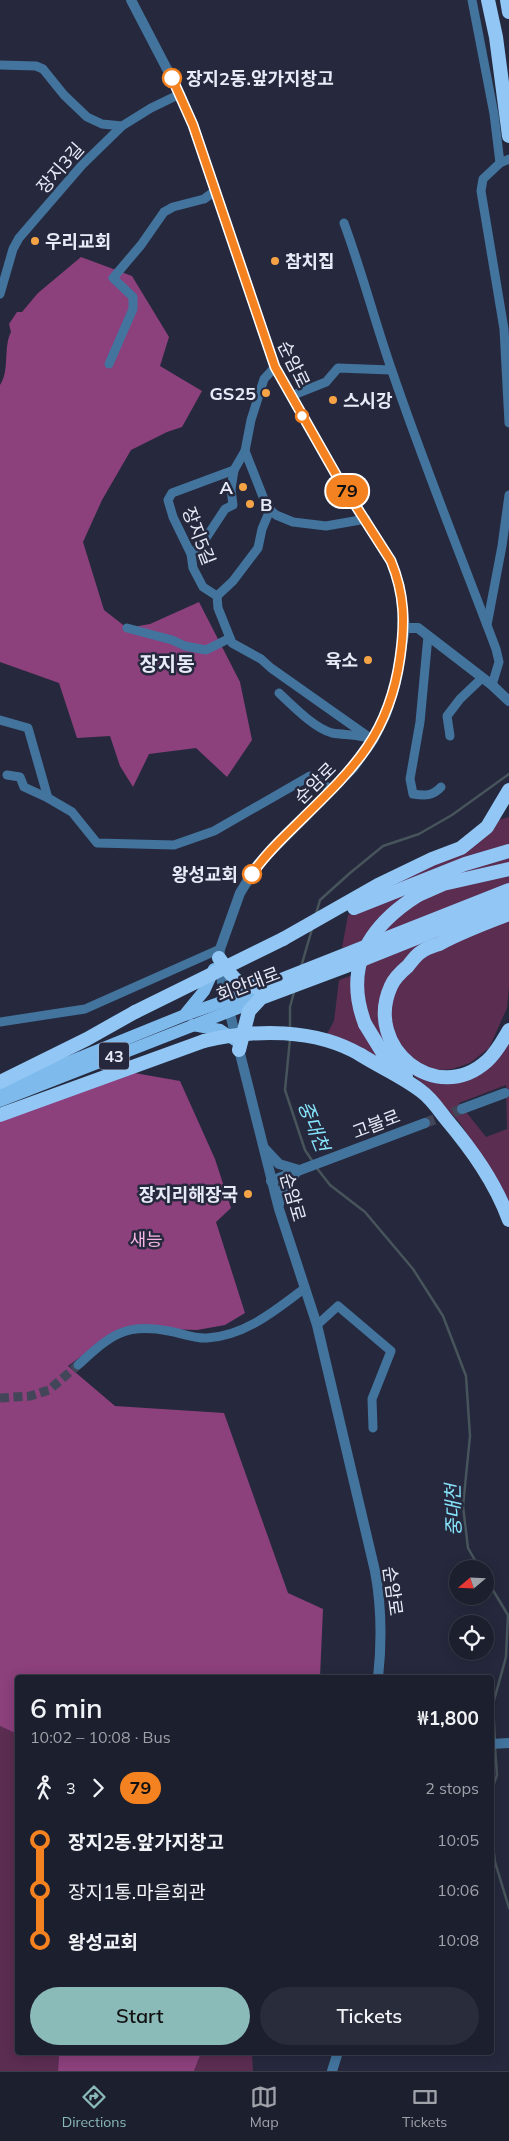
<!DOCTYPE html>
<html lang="en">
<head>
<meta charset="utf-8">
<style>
  :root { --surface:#1c1f2e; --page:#292c3a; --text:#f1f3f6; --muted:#a0a2aa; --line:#3a3d4a; --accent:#8bbbb9 }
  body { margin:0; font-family:Mulish,"Noto Sans KR",sans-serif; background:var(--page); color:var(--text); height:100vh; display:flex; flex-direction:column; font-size:19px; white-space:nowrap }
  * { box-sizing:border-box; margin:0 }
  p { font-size:16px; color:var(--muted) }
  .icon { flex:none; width:28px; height:28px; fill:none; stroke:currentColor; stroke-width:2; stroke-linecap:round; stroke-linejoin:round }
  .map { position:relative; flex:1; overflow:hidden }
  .panel { position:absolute; left:15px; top:1675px; width:479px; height:380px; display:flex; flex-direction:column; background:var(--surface); border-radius:5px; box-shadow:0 2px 12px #0003,0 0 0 1px var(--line) }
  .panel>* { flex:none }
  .badge { padding:0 10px; border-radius:16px; font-size:18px; line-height:32px }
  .needle { width:32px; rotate:251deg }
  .fabs { position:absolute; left:449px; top:1560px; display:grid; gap:10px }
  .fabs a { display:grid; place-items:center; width:45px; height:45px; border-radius:50%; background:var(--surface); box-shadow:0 2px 12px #0003,0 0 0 1px var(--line); font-size:25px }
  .map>.badge { position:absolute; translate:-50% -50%; box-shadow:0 0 0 2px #fff }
  .legs { display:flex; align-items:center; gap:8px; height:55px; padding:0 15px; font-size:16px }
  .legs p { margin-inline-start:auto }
  .headline { display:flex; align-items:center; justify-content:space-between; height:85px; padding:0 15px }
  h1 { font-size:28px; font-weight:600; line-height:38px }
  .button { display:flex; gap:10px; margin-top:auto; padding:10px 15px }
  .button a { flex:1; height:58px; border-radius:30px; background:var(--accent); color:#111; font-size:20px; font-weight:600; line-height:58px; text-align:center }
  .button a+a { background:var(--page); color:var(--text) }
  ul { padding:0 15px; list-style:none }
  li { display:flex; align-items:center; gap:18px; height:50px; font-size:19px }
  li i { display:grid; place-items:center; width:8px; height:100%; margin:0 6px; background:currentColor }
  li i::after { content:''; width:12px; height:12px; margin:-6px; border:4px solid; border-radius:50%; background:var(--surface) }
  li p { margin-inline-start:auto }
  li:first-child i { background:linear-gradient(#0000 50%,currentColor 0) }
  li:last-child i { background:linear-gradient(currentColor 50%,#0000 0) }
  .tabs { display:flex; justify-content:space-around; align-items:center; height:70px; border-top:1px solid var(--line); background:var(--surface); font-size:14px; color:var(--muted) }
  .tabs a { display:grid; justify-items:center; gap:2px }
  .tabs .active { color:var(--accent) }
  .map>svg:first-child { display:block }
</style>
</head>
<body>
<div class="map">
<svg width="509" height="2071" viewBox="0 0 509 2071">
  <rect width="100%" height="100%" fill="#26293d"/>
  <g fill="#5b2d51" fill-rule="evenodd">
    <path d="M509 817V847L391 887 489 823Z"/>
    <path d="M509 853V864L402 899 377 919 362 942 342 948 348 915 411 889Z"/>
    <path d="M509 871V885L380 934 392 919 427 895Z"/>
    <path d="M509 918V986L507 1008 489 1048 470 1063 452 1069 439 1070 423 1065 402 1052 389 1026 394 990 420 960 442 946Z"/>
    <path d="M456 930 386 984 392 1053 454 1080 509 1034V1208L483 1158 460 1123 427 1087 397 1062 367 1016 363 991 366 965 407 947ZM506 1085 507 1129 486 1137 459 1103Z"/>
    <path d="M353 975C349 1011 363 1030 381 1060L327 1034 334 1021 339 980Z"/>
    <path d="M0 1726 17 1734 18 2052 59 2053 58 2071H0Z"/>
    <path d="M201 2053H252L253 2071H194Z"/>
  </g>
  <g fill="#8c407c">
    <path d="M81 257 132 276 169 337 160 366 202 391 182 427 167 432 131 450 102 500 83 542 104 610 127 628 150 624 199 602 240 682 252 740 227 777 196 748 149 754 133 787 120 766 110 736 77 738 59 683 0 662V385C10 371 3 347 11 332L9 324 17 312H22L38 293Z"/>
    <path d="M129 1072 180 1081 215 1159 231 1208 216 1222 245 1313 225 1325 197 1330 133 1328 102 1341 68 1366 115 1406 224 1413 288 1593 323 1609 320 1677 18 1678 17 1734 0 1726V1119Z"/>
    <path d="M59 2053V2052L201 2053 194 2071H58Z"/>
  </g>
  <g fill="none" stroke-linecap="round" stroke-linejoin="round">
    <g stroke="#47545b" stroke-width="2.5">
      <path d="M316 914 320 900 350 873 383 846 419 834 452 815 509 774"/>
      <path d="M301 967 312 929"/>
      <path d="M290 1028V1007L294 992"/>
      <path d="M290 1039 285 1090 305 1150 313 1162"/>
      <path d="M316 1167 330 1185 365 1212 413 1269 443 1316 466 1376 470 1436 463 1506 468 1548 480 1569"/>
      <path d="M485 1577 508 1615 506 1657 493 1704 495 1741"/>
      <path d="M491 1792 497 1775 495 1747"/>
      <path d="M491 1829 495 1862 509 1908"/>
    </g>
    <path stroke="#434659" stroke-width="9" stroke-dasharray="9 4.5" stroke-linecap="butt" d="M0 1398 30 1396 49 1390 78 1365"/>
    <path stroke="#434659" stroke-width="10" stroke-dasharray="10 5" stroke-linecap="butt" d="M425 1123 462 1109"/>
    <g stroke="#43749e" stroke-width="9">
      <path d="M472 0 494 114 500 163"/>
      <path d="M0 65 36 66 43 69 64 95 87 117 102 124 122 126"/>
      <path d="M509 159 500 163 483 179 481 191 504 329 509 423"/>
      <path d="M344 223C362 272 375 322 392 371 424 465 461 556 496 649L499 662 492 685"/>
      <path d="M0 294 13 249 19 238 82 165 122 126 151 108 180 94"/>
      <path d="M109 364 133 309V297L113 278 141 245 164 212 173 207 204 199 215 191"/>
      <path d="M275 367 264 379 251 420 245 451 234 470 172 493 168 500 173 517 191 554 193 568 203 587 217 596 218 608 232 643 261 659 271 668 373 740"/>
      <path d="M291 396 326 382 338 368 391 370"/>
      <path d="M245 451 267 507 276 515 293 522 326 526 366 519"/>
      <path d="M191 554 202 544 225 509 233 505 231 489 234 470"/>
      <path d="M217 596 233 581 258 548 262 529 270 510"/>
      <path d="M487 625 502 546 509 495"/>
      <path d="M127 628 172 640 185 646 206 650 230 638"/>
      <path d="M428 636 420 722 410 779 413 794C425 796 433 796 441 787"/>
      <path d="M279 693C293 706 314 728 332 733 343 735 353 734 364 737"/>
      <path d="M0 720 28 728 48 798 72 812 97 843 174 845 214 831 310 776 332 790"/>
      <path d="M450 736 447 716 460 699 482 678"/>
      <path d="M7 775 20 777 24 787 48 798"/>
      <path d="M0 1022 85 1009 220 949"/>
      <path d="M317 1325 338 1306 391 1351 372 1399 373 1428"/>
      <path d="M78 1365C110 1336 124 1322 169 1331 181 1333 195 1339 207 1338 245 1336 276 1310 305 1288"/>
    </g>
    <g stroke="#43749e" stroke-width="10">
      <path d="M131 0 180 94 193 125 275 367 338 478 391 561 400 588 405 628 395 686 386 714 373 740 353 768 258 864 240 893 220 949 219 958 222 982 279 1209 317 1325 375 1571C382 1608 382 1641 378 1678"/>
      <path d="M405 628H418L492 685 509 701"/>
      <path d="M462 1109 505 1093"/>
      <path d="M264 1148 279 1164 299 1170"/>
      <path d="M271 1181 425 1123"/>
      <path d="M279 1204 284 1185 295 1174"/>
      <path d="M491 1744 509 1743"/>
      <path d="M332 2071 338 2052"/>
    </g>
    <g stroke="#7fbaed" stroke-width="12">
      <path d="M186 1013 204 991 214 969"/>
      <path d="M193 1025 220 1030 235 1040"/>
      <path d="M0 1090 185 1015 261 988"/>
      <path d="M0 1101 261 999"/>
    </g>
    <g stroke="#92c7f5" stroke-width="14">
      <path d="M488 0 496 37 509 136"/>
      <path d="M507 0 509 12"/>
      <path d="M418 895 443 884 509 869"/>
      <path d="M354 908 465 864 509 851"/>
      <path d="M509 914C485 923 461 932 439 944 433 946 426 948 421 952 416 955 412 961 408 966 402 971 394 979 391 986 363 1047 436 1107 487 1061 497 1052 503 1040 509 1030"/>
      <path d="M283 939 378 885 432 859 461 848 487 827 509 790"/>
      <path d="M219 958C234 979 234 984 261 988L509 890"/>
      <path d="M365 1024 384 1055 406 1076"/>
      <path d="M239 1050 249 1011 261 998 349 965 509 901"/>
      <path d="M361 1055C380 1067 403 1077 421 1091 431 1098 439 1110 446 1119 472 1150 495 1182 509 1220"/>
      <path d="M0 1082 87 1039 135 1012"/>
      <path d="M0 1115 204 1041"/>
    </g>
    <g stroke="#92c7f5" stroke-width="14">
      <path d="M135 1012 283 939"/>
      <path d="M365 1024C343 966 369 926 418 895"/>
      <path d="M204 1041C255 1029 315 1028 361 1055"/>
    </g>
  </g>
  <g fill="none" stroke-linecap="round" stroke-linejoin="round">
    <g stroke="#fff" stroke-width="11">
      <path id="line-1" d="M172 78 193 125 275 367 338 478 391 561C405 595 405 623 400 658 389 735 354 768 301 820 284 837 265 854 252 874"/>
    </g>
    <use href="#line-1" stroke="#f58220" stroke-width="8"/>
  </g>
  <g fill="#fff" stroke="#f58220" stroke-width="2.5">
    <circle cx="172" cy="78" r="9"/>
    <circle cx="302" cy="416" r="6"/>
    <circle cx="252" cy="874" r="9"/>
  </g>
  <g fill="#f5a345" stroke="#26293d" stroke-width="2">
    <circle cx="35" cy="241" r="5"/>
    <circle cx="275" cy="261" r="5"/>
    <circle cx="266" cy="393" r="5"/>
    <circle cx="333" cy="400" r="5"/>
    <circle cx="243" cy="487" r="5"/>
    <circle cx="250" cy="504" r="5"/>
    <circle cx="368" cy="660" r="5"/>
    <circle cx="248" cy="1194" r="5"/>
  </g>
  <g text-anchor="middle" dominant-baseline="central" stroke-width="5" stroke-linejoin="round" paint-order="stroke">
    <rect fill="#26293d" stroke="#adb0bf" stroke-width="1" x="99" y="1042.5" width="30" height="27" rx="4"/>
    <g font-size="16" font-weight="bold" fill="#e7eaf7">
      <text x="114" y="1056">43</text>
    </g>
    <g font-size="18" font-weight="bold" fill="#e7eaf7" stroke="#26293d" text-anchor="start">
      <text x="186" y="78">장지2동.앞가지창고</text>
      <text x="238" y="874" text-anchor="end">왕성교회</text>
    </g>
    <g font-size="18" fill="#e7eaf7" stroke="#26293d">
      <text transform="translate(60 168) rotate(-49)">장지3길</text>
      <text transform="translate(294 364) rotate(64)">순암로</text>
      <text transform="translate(199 536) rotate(69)">장지5길</text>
      <text transform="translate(315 783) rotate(-45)">순암로</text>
      <text transform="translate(248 984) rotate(-21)">회안대로</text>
      <text transform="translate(376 1124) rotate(-21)">고불로</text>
      <text transform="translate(293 1197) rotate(74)">순암로</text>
      <text transform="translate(393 1591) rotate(82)">순암로</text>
    </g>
    <g font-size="18" font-weight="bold" fill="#e7eaf7" stroke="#26293d" text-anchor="start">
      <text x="45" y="241">우리교회</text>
      <text x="285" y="261">참치집</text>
      <text x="256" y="393" text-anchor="end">GS25</text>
      <text x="343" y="400">스시강</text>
      <text x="233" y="487" text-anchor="end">A</text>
      <text x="260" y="504">B</text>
      <text x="358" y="660" text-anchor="end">육소</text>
      <text x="238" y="1194" text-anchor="end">장지리해장국</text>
    </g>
    <g font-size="18" fill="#f5b5e4" stroke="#26293d">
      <text x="146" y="1239">새능</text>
    </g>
    <g font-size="19" font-style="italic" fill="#86e4fc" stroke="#26293d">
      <text transform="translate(314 1126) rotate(68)">중대천</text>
      <text transform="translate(453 1510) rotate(-91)">중대천</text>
    </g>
    <g font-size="20" font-weight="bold" fill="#e7eaf7" stroke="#26293d">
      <text x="167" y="663">장지동</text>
    </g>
  </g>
</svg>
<div class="fabs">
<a><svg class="needle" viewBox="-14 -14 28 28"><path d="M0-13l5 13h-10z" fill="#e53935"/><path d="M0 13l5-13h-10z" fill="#a0a2aa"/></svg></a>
<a><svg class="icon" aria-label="locate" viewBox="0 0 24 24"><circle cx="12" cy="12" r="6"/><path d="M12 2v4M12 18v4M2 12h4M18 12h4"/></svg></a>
</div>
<b class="badge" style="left:347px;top:491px;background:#f58220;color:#111">79</b>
<section class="panel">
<div class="headline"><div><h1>6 min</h1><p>10:02 – 10:08 · Bus</p></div><b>₩1,800</b></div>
<div class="legs"><svg class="icon" aria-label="walk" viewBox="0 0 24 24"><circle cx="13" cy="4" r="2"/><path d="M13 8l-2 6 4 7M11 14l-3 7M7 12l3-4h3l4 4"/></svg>3<svg class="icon" aria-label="forward" viewBox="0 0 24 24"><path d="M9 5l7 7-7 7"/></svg><b class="badge" style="background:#f58220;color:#111">79</b><p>2 stops</p></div>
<ul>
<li><i style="color:#f58220"></i><b>장지2동.앞가지창고</b><p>10:05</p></li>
<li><i style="color:#f58220"></i><span>장지1통.마을회관</span><p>10:06</p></li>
<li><i style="color:#f58220"></i><b>왕성교회</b><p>10:08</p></li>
</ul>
<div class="button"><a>Start</a><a>Tickets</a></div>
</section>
</div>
<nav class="tabs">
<a class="active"><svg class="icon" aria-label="directions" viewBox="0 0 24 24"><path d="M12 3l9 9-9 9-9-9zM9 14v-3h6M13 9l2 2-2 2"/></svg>Directions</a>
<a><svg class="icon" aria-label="map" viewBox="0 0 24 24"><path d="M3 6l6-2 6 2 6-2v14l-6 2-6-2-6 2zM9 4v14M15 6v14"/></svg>Map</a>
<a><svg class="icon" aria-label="tickets" viewBox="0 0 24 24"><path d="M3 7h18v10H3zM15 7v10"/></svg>Tickets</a>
</nav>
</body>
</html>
